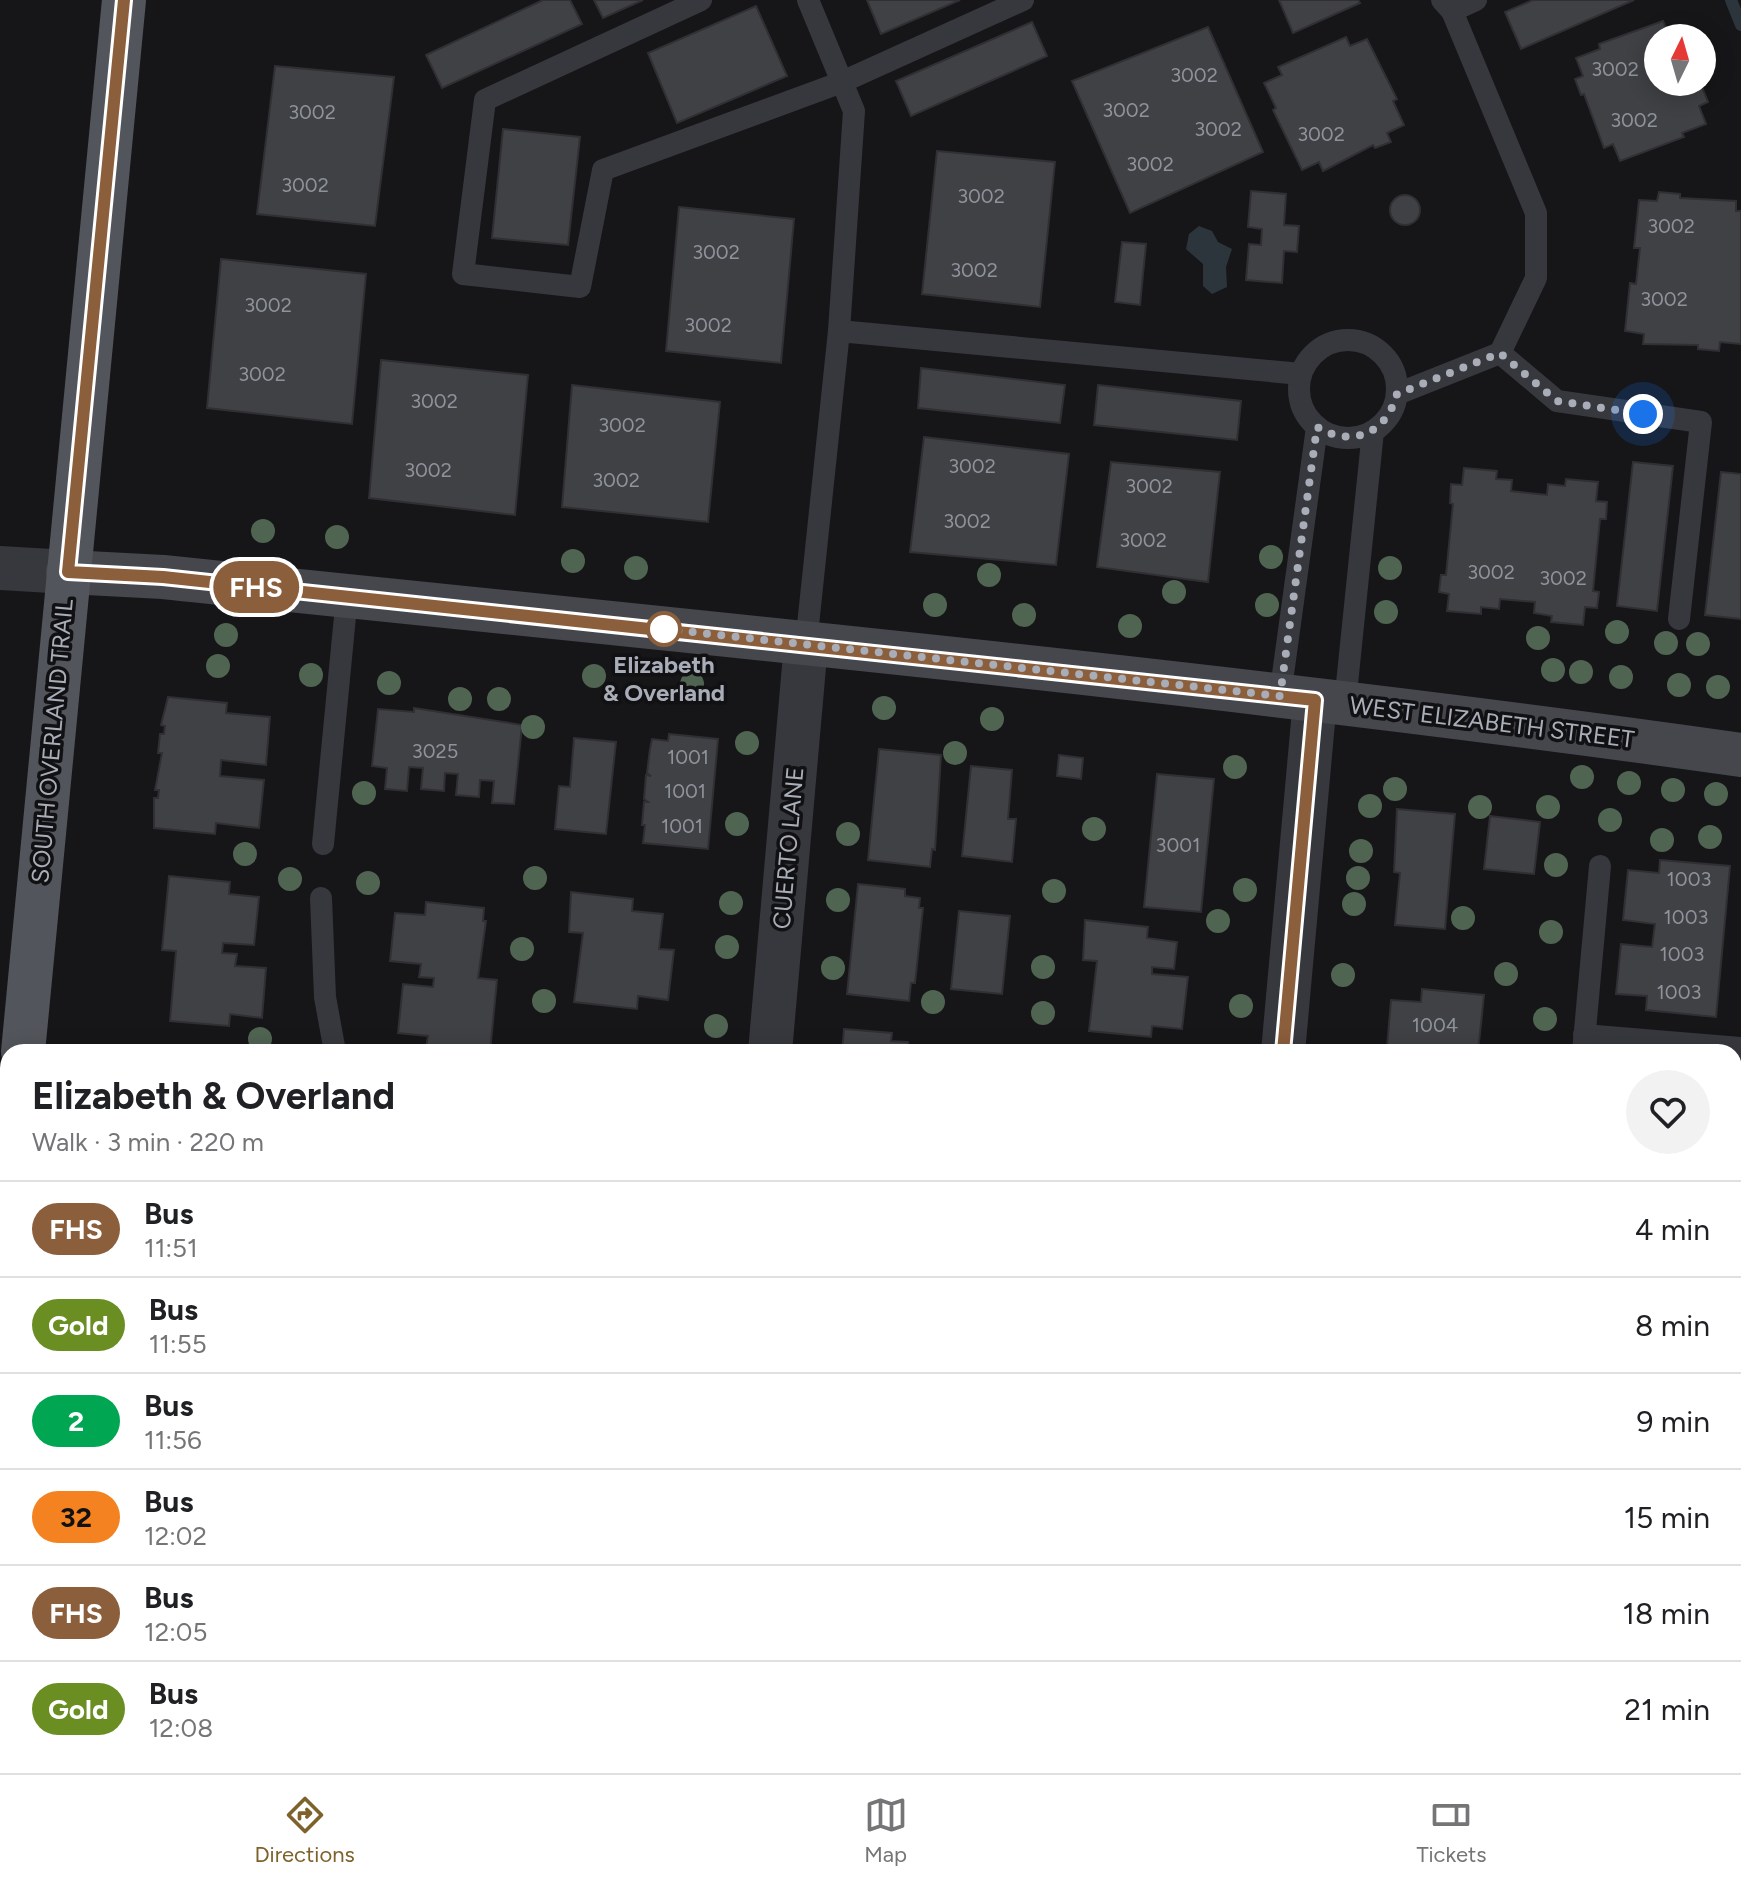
<!DOCTYPE html>
<html lang="en">
<head>
<meta charset="utf-8">
<style>
  :root { --surface:#fff; --page:#f2f2f2; --text:#202124; --muted:#757577; --line:#e0e0e0; --accent:#7e622b }
  body { margin:0; font-family:Figtree,sans-serif; background:var(--page); color:var(--text); height:100vh; display:flex; flex-direction:column; font-size:30px; white-space:nowrap }
  * { box-sizing:border-box; margin:0 }
  p { font-size:26px; color:var(--muted) }
  .icon { flex:none; width:44px; height:44px; fill:none; stroke:currentColor; stroke-width:2; stroke-linecap:round; stroke-linejoin:round }
  .map { position:relative; flex:1; overflow:hidden }
  .details { position:absolute; left:0px; top:1044px; width:1742px; height:730px; display:flex; flex-direction:column; background:var(--surface); border-radius:24px 24px 0 0; box-shadow:0 4px 20px #0003 }
  .details>* { flex:none }
  .badge { padding:0 16px; border-radius:26px; font-size:28px; line-height:52px }
  .needle { width:52px; rotate:5deg }
  .tools { position:absolute; left:1644px; top:24px; display:grid; gap:16px }
  .tools a { display:grid; place-items:center; width:72px; height:72px; border-radius:50%; background:var(--surface); box-shadow:0 4px 20px #0003; font-size:40px }
  .you { position:absolute; width:40px; height:40px; margin:-20px; border:6px solid #fff; border-radius:50%; background:#1a73e8; box-shadow:0 0 0 12px #1a73e833 }
  .map>.badge { position:absolute; translate:-50% -50%; box-shadow:0 0 0 4px #fff }
  .round { display:grid; place-items:center; flex:none; width:84px; height:84px; border-radius:42px; background:var(--page) }
  .overview { display:flex; align-items:center; justify-content:space-between; height:136px; padding:0 32px }
  h1 { font-size:38px; font-weight:700; line-height:60px }
  ul { padding:0; list-style:none }
  li { display:flex; align-items:center; gap:24px; height:96px; padding:0 32px; border-top:2px solid var(--line) }
  li div { flex:1 }
  li b { display:block; font-size:30px }
  li em { font-style:normal }
  li .badge { min-width:88px; font-weight:700; text-align:center }
  .tabs { display:flex; justify-content:space-around; align-items:center; height:112px; border-top:2px solid var(--line); background:var(--surface); font-size:22px; color:var(--muted) }
  .tabs a { display:grid; justify-items:center; gap:4px }
  .tabs .on { color:var(--accent) }
  .map>svg:first-child { display:block }
</style>
</head>
<body>
<div class="map">
<svg width="1741" height="1773" viewBox="0 0 1741 1773">
  <rect width="100%" height="100%" fill="#161618"/>
  <path fill="#1e261f" d="M812 1766H1463V1773H827Z"/>
  <path fill="#2c353c" d="M1199 226 1212 231 1218 242 1232 249 1226 267 1227 287 1212 294 1203 286V264L1186 249 1189 234Z"/>
  <g fill="none" stroke-linecap="round" stroke-linejoin="round">
    <g stroke="#2c353c" stroke-width="12">
      <path d="M1731 0 1741 25"/>
      <path d="M1030 1766 1059 1773"/>
    </g>
  </g>
  <g fill="#404145" stroke="#303034" stroke-width="2">
    <path d="M543 0H570L582 24 442 88 426 55Z"/>
    <path d="M594 0H643L603 18Z"/>
    <path d="M867 0H960L881 34Z"/>
    <path d="M1279 0H1358L1360 3 1293 33Z"/>
    <path d="M1533 0H1634L1521 49 1505 12Z"/>
    <path d="M756 6 787 76 677 123 648 53Z"/>
    <path d="M1663 21 1670 38H1658V82H1696L1699 89 1702 87 1708 102 1699 106 1706 124 1682 133 1684 137 1620 161 1613 144 1604 148 1584 94 1581 95 1575 79 1583 76 1576 58 1600 49 1599 44Z"/>
    <path d="M1032 22 1047 56 911 116 896 81Z"/>
    <path d="M1208 27 1263 152 1130 213 1072 81Z"/>
    <path d="M1346 37 1350 46 1367 39 1397 99 1393 101 1404 125 1387 133 1391 142 1375 148 1373 145 1323 171 1319 162 1302 170 1273 110 1276 108 1264 83 1282 75 1278 67Z"/>
    <path d="M275 66 394 77 375 226 257 214Z"/>
    <path d="M503 129 580 137 568 245 492 238Z"/>
    <path d="M937 151 1055 162 1040 307 922 294Z"/>
    <path d="M1251 191 1286 194 1284 225 1299 226 1297 252 1284 251 1282 283 1246 280 1249 244 1261 245 1262 229 1248 227Z"/>
    <path d="M1659 192 1680 194V198L1736 201V211H1741V344L1720 342 1719 351 1698 349V345L1643 344 1644 334 1625 331 1630 283 1636 284 1640 248H1634L1639 200 1657 201Z"/>
    <circle cx="1405" cy="210" r="15"/>
    <path d="M679 207 794 219 781 363 666 351Z"/>
    <path d="M1122 242 1146 244 1140 305 1115 302Z"/>
    <path d="M221 259 366 274 352 424 207 408Z"/>
    <path d="M381 360 528 375 515 515 369 498Z"/>
    <path d="M921 368 1065 385 1060 423 918 408Z"/>
    <path d="M572 385 720 402 708 522 562 507Z"/>
    <path d="M1098 385 1241 401 1237 440 1094 425Z"/>
    <path d="M924 437 1069 454 1056 565 910 552Z"/>
    <path d="M1111 462 1220 472 1208 582 1097 567Z"/>
    <path d="M1633 462 1673 466 1657 611 1617 606Z"/>
    <path d="M1464 468 1497 471 1496 479 1512 480 1511 491 1547 495 1548 484 1565 486 1566 479 1598 482 1596 501 1607 502 1606 519H1600L1593 591 1599 592 1597 608 1585 607 1583 625 1551 622 1552 616 1534 613 1535 602 1500 599 1499 609 1481 607V614L1447 611 1449 594 1439 592 1441 575H1446L1453 504 1450 503 1451 484 1462 485Z"/>
    <path d="M1721 472 1741 474V619L1705 615Z"/>
    <path d="M168 697 227 703 226 713 270 717 266 765 221 760 220 776 264 780 259 828 216 823 215 834 154 828V798H158L159 790H155L162 753H158L160 734H164L165 726 161 725Z"/>
    <path d="M414 708 522 725 514 804 492 803 494 781 480 780 479 797 456 795 458 774 445 773 444 791 421 789 423 768 409 767 407 791 385 789 387 768 372 766 378 709 414 712Z"/>
    <path d="M669 734 718 739 708 849 643 843 645 825H642L644 802H648L644 799 646 775 651 776 647 773 650 749 652 739 668 741Z"/>
    <path d="M574 738 616 742 606 834 555 829 559 786 570 787Z"/>
    <path d="M879 749 941 755 935 850 932 849 930 867 868 860Z"/>
    <path d="M1059 755 1083 758 1081 779 1057 776Z"/>
    <path d="M971 766 1012 770 1008 819H1016L1012 862 962 856Z"/>
    <path d="M1157 774 1214 779 1201 912 1144 907Z"/>
    <path d="M1397 809 1455 814 1445 929 1395 925 1400 873 1394 872Z"/>
    <path d="M1490 816 1540 822 1534 874 1484 869Z"/>
    <path d="M1660 860 1730 866 1716 1017 1646 1010 1647 996 1616 994 1621 944 1652 947 1655 924 1623 920 1628 870 1659 873Z"/>
    <path d="M169 876 230 882 229 894 259 897 254 945 223 943 222 953 237 954 235 966 266 968 262 1018 230 1014 229 1026 170 1021 176 951 162 950Z"/>
    <path d="M858 884 905 889V896L920 898 919 908H923L915 983H911L909 1001 847 994Z"/>
    <path d="M571 892 633 899 632 911 663 914 659 949 674 950 668 1000 638 996 637 1009 574 1002 583 933 569 932Z"/>
    <path d="M426 902 484 908 483 921H486L478 978 497 980 490 1052 426 1048 428 1036 398 1033 403 984 433 987 434 978 419 977 421 964 390 961 395 913 425 915Z"/>
    <path d="M959 911 1010 916 1002 994 951 989Z"/>
    <path d="M1085 920 1148 927 1147 938 1177 942 1174 969 1152 967V974L1188 977 1182 1029 1152 1026 1151 1037 1089 1031 1097 961 1083 960Z"/>
    <path d="M1422 989 1484 995 1478 1052H1416L1387 1048 1391 1000 1421 1002Z"/>
    <path d="M844 1029 892 1033 891 1041 908 1042 910 1052H842Z"/>
    <path d="M193 1766H247L241 1773H202Z"/>
    <path d="M430 1766H515L516 1768 510 1773H435Z"/>
    <path d="M1505 1766H1679V1771L1695 1773H1504Z"/>
  </g>
  <g fill="none" stroke-linecap="round" stroke-linejoin="round">
    <g stroke="#37383d" stroke-width="22">
      <path d="M701 0 485 100 463 274 580 287 603 170 842 82 1023 0"/>
      <path d="M808 0 854 111 839 331"/>
      <path d="M1442 0 1452 11 1536 213V278L1500 353 1557 401 1701 422 1679 619"/>
      <path d="M1452 11 1476 0"/>
      <circle cx="1348" cy="389" r="49"/>
      <path d="M1397 394 1500 353"/>
      <path d="M806 644 839 331 1301 374"/>
      <path d="M1280 696 1317 427"/>
      <path d="M1345 703 1373 431"/>
      <path d="M323 844 347 596"/>
      <path d="M321 898 325 997 335 1052"/>
      <path d="M1584 1035 1741 1048"/>
      <path d="M1583 1052 1600 866"/>
      <path d="M1734 1690 1741 1688"/>
    </g>
    <g stroke="#37383d" stroke-width="44">
      <path d="M0 568 68 572"/>
      <path d="M770 1052 806 644"/>
      <path d="M1283 1052 1315 700"/>
    </g>
    <path stroke="#45474d" stroke-width="44" d="M68 572 163 577C690 632 1217 681 1741 755"/>
    <g stroke="#53555c" stroke-width="44">
      <path d="M23 1052 124 0"/>
      <path d="M0 1291 8 1209"/>
    </g>
  </g>
  <g fill="#506452">
    <circle cx="263" cy="531" r="12"/>
    <circle cx="337" cy="537" r="12"/>
    <circle cx="1271" cy="557" r="12"/>
    <circle cx="573" cy="561" r="12"/>
    <circle cx="636" cy="568" r="12"/>
    <circle cx="1390" cy="568" r="12"/>
    <circle cx="989" cy="575" r="12"/>
    <circle cx="1174" cy="592" r="12"/>
    <circle cx="935" cy="605" r="12"/>
    <circle cx="1267" cy="605" r="12"/>
    <circle cx="1386" cy="612" r="12"/>
    <circle cx="1024" cy="615" r="12"/>
    <circle cx="1130" cy="626" r="12"/>
    <circle cx="1617" cy="632" r="12"/>
    <circle cx="226" cy="635" r="12"/>
    <circle cx="1538" cy="638" r="12"/>
    <circle cx="1666" cy="643" r="12"/>
    <circle cx="1698" cy="644" r="12"/>
    <circle cx="218" cy="666" r="12"/>
    <circle cx="1553" cy="670" r="12"/>
    <circle cx="1581" cy="672" r="12"/>
    <circle cx="311" cy="675" r="12"/>
    <circle cx="594" cy="676" r="12"/>
    <circle cx="1621" cy="677" r="12"/>
    <circle cx="389" cy="683" r="12"/>
    <circle cx="692" cy="684" r="12"/>
    <circle cx="1679" cy="685" r="12"/>
    <circle cx="1718" cy="687" r="12"/>
    <circle cx="460" cy="699" r="12"/>
    <circle cx="499" cy="699" r="12"/>
    <circle cx="884" cy="708" r="12"/>
    <circle cx="992" cy="719" r="12"/>
    <circle cx="533" cy="727" r="12"/>
    <circle cx="747" cy="743" r="12"/>
    <circle cx="955" cy="753" r="12"/>
    <circle cx="1235" cy="767" r="12"/>
    <circle cx="1582" cy="777" r="12"/>
    <circle cx="1629" cy="783" r="12"/>
    <circle cx="1395" cy="789" r="12"/>
    <circle cx="1673" cy="790" r="12"/>
    <circle cx="364" cy="793" r="12"/>
    <circle cx="1716" cy="794" r="12"/>
    <circle cx="1370" cy="806" r="12"/>
    <circle cx="1480" cy="807" r="12"/>
    <circle cx="1548" cy="807" r="12"/>
    <circle cx="1610" cy="820" r="12"/>
    <circle cx="737" cy="824" r="12"/>
    <circle cx="1094" cy="829" r="12"/>
    <circle cx="848" cy="834" r="12"/>
    <circle cx="1710" cy="837" r="12"/>
    <circle cx="1662" cy="840" r="12"/>
    <circle cx="1361" cy="851" r="12"/>
    <circle cx="245" cy="854" r="12"/>
    <circle cx="1556" cy="865" r="12"/>
    <circle cx="535" cy="878" r="12"/>
    <circle cx="1358" cy="878" r="12"/>
    <circle cx="290" cy="879" r="12"/>
    <circle cx="368" cy="883" r="12"/>
    <circle cx="1245" cy="890" r="12"/>
    <circle cx="1054" cy="891" r="12"/>
    <circle cx="838" cy="900" r="12"/>
    <circle cx="731" cy="903" r="12"/>
    <circle cx="1354" cy="904" r="12"/>
    <circle cx="1463" cy="918" r="12"/>
    <circle cx="1218" cy="921" r="12"/>
    <circle cx="1551" cy="932" r="12"/>
    <circle cx="727" cy="947" r="12"/>
    <circle cx="522" cy="949" r="12"/>
    <circle cx="1043" cy="967" r="12"/>
    <circle cx="833" cy="968" r="12"/>
    <circle cx="1506" cy="974" r="12"/>
    <circle cx="1343" cy="975" r="12"/>
    <circle cx="544" cy="1001" r="12"/>
    <circle cx="933" cy="1002" r="12"/>
    <circle cx="1241" cy="1006" r="12"/>
    <circle cx="1043" cy="1013" r="12"/>
    <circle cx="1545" cy="1019" r="12"/>
    <circle cx="716" cy="1026" r="12"/>
    <circle cx="260" cy="1039" r="12"/>
  </g>
  <g fill="none" stroke-linecap="round" stroke-linejoin="round">
    <g stroke="#fff" stroke-width="18">
      <path id="line" d="M124 0 68 572 163 577 1315 700 1283 1052"/>
    </g>
    <use href="#line" stroke="#8b5e3c" stroke-width="12"/>
    <path stroke="#a8adb8" stroke-width="8" stroke-dasharray="0 14.4" d="M664 629 1280 696 1317 427C1352 448 1386 434 1397 394L1500 353 1557 401 1643 414"/>
  </g>
  <circle fill="#fff" stroke="#8b5e3c" stroke-width="4" cx="664" cy="629" r="16"/>
  <g text-anchor="middle" dominant-baseline="central" stroke-width="7" stroke-linejoin="round" paint-order="stroke">
    <g font-size="20" fill="#8e929b">
      <text x="1615" y="69">3002</text>
      <text x="1194" y="75">3002</text>
      <text x="1126" y="110">3002</text>
      <text x="312" y="112">3002</text>
      <text x="1634" y="120">3002</text>
      <text x="1218" y="129">3002</text>
      <text x="1321" y="134">3002</text>
      <text x="1150" y="164">3002</text>
      <text x="305" y="185">3002</text>
      <text x="981" y="196">3002</text>
      <text x="1671" y="226">3002</text>
      <text x="716" y="252">3002</text>
      <text x="974" y="270">3002</text>
      <text x="1664" y="299">3002</text>
      <text x="268" y="305">3002</text>
      <text x="708" y="325">3002</text>
      <text x="262" y="374">3002</text>
      <text x="434" y="401">3002</text>
      <text x="622" y="425">3002</text>
      <text x="972" y="466">3002</text>
      <text x="428" y="470">3002</text>
      <text x="616" y="480">3002</text>
      <text x="1149" y="486">3002</text>
      <text x="967" y="521">3002</text>
      <text x="1143" y="540">3002</text>
      <text x="1491" y="572">3002</text>
      <text x="1563" y="578">3002</text>
      <text x="435" y="751">3025</text>
      <text x="688" y="757">1001</text>
      <text x="685" y="791">1001</text>
      <text x="682" y="826">1001</text>
      <text x="1178" y="845">3001</text>
      <text x="1689" y="879">1003</text>
      <text x="1686" y="917">1003</text>
      <text x="1682" y="954">1003</text>
      <text x="1679" y="992">1003</text>
      <text x="1435" y="1025">1004</text>
    </g>
    <g font-size="24" font-weight="bold" fill="#a8adb8" stroke="#111113">
      <text x="664" y="664">Elizabeth<tspan x="664" dy="28">&amp; Overland</tspan></text>
    </g>
    <g font-size="24" fill="#a8adb8" stroke="#111113">
      <text transform="translate(1492 722) rotate(7)">WEST ELIZABETH STREET</text>
      <text transform="translate(52 741) rotate(-85)">SOUTH OVERLAND TRAIL</text>
      <text transform="translate(788 848) rotate(-85)">CUERTO LANE</text>
    </g>
  </g>
</svg>
<div class="tools">
<a><svg class="needle" viewBox="-14 -14 28 28"><path d="M0-13l5 13h-10z" fill="#e53935"/><path d="M0 13l5-13h-10z" fill="#757577"/></svg></a>
</div>
<div class="you" style="left:1643px;top:414px"></div>
<b class="badge" style="left:256px;top:587px;background:#8b5e3c;color:#fff">FHS</b>
<section class="details">
<div class="overview"><div><h1>Elizabeth &amp; Overland</h1><p>Walk · 3 min · 220 m</p></div><a class="round"><svg class="icon" aria-label="heart" viewBox="0 0 24 24"><path d="M12 20l-8-8c-3-5 5-10 8-4 3-6 11-1 8 4z"/></svg></a></div>
<ul>
<li><span class="badge" style="background:#8b5e3c;color:#fff">FHS</span><div><b>Bus</b><p>11:51</p></div><em>4 min</em></li>
<li><span class="badge" style="background:#6b8e23;color:#fff">Gold</span><div><b>Bus</b><p>11:55</p></div><em>8 min</em></li>
<li><span class="badge" style="background:#00a651;color:#fff">2</span><div><b>Bus</b><p>11:56</p></div><em>9 min</em></li>
<li><span class="badge" style="background:#f58220;color:#111">32</span><div><b>Bus</b><p>12:02</p></div><em>15 min</em></li>
<li><span class="badge" style="background:#8b5e3c;color:#fff">FHS</span><div><b>Bus</b><p>12:05</p></div><em>18 min</em></li>
<li><span class="badge" style="background:#6b8e23;color:#fff">Gold</span><div><b>Bus</b><p>12:08</p></div><em>21 min</em></li>
</ul>
</section>
</div>
<nav class="tabs">
<a class="on"><svg class="icon" aria-label="directions" viewBox="0 0 24 24"><path d="M12 3l9 9-9 9-9-9zM9 14v-3h6M13 9l2 2-2 2"/></svg>Directions</a>
<a><svg class="icon" aria-label="map" viewBox="0 0 24 24"><path d="M3 6l6-2 6 2 6-2v14l-6 2-6-2-6 2zM9 4v14M15 6v14"/></svg>Map</a>
<a><svg class="icon" aria-label="tickets" viewBox="0 0 24 24"><path d="M3 7h18v10H3zM15 7v10"/></svg>Tickets</a>
</nav>
</body>
</html>
